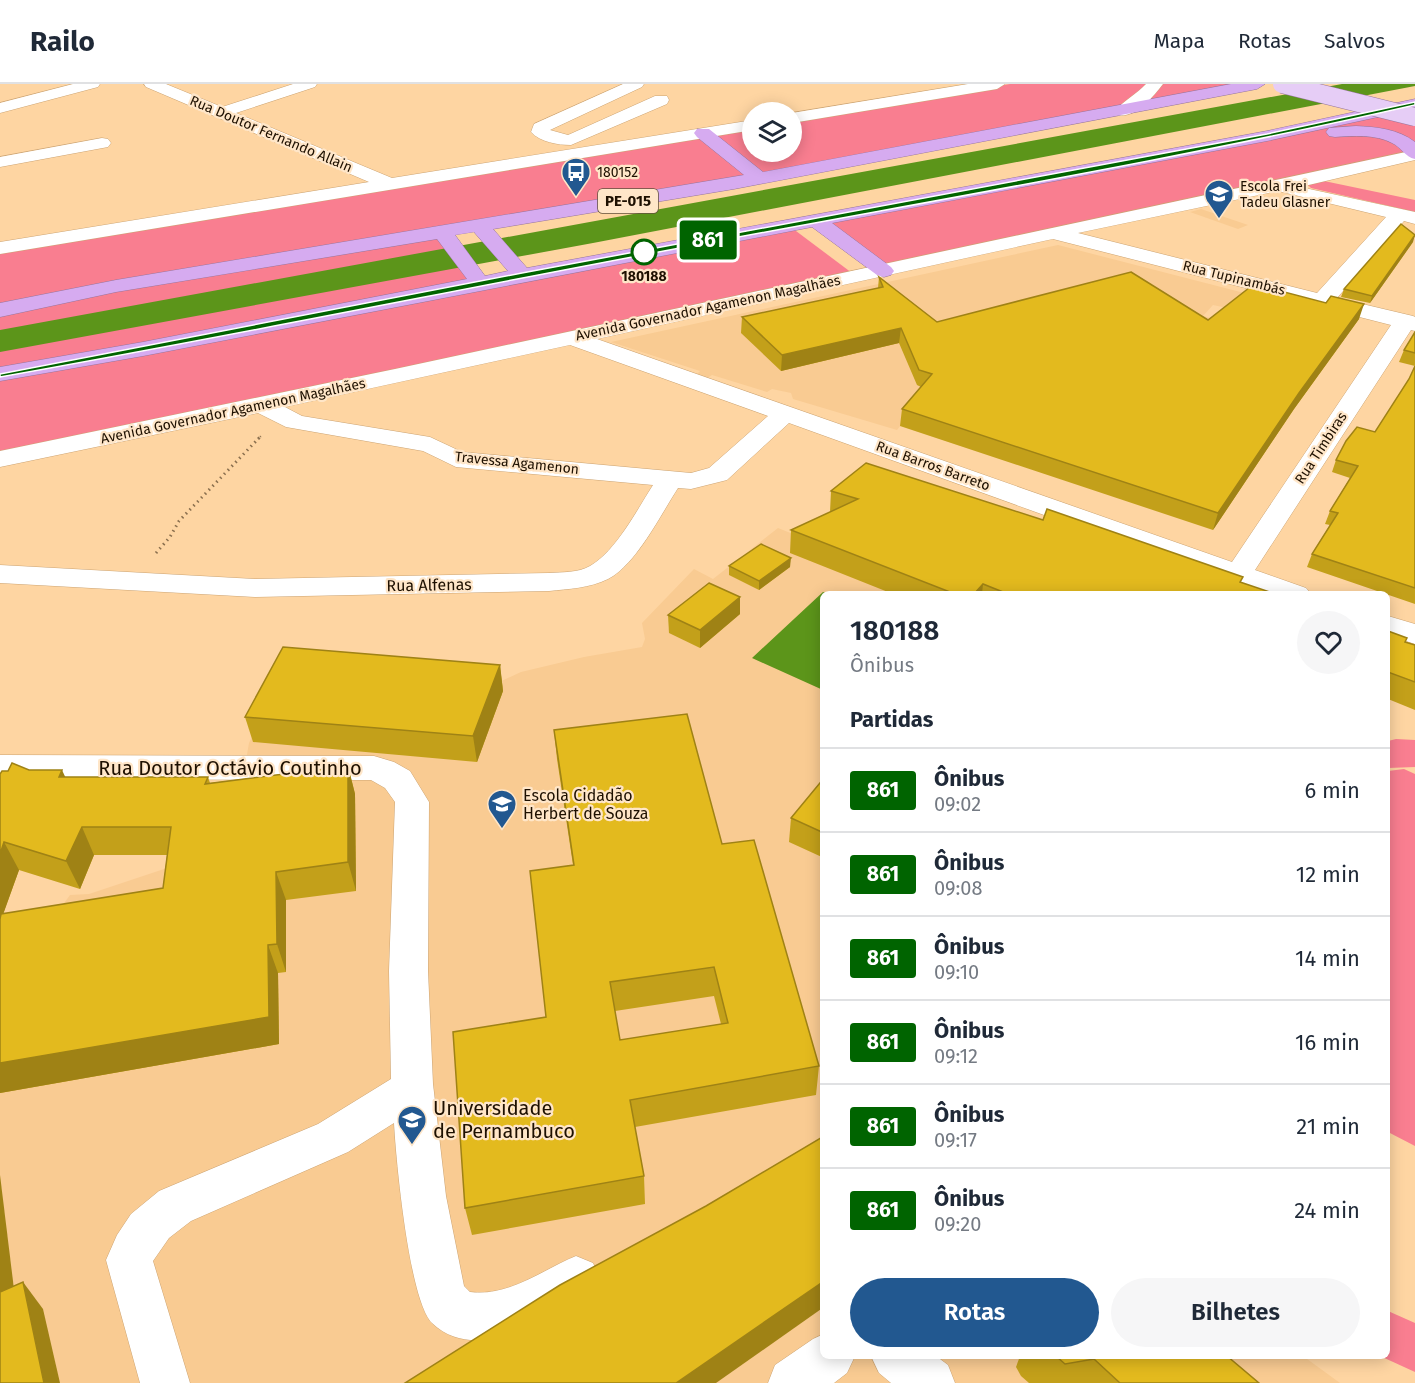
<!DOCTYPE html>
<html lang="pt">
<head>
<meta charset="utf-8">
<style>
  :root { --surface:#fff; --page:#f6f6f7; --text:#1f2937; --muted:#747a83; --line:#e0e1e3; --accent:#225890 }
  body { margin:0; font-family:"Fira Sans",sans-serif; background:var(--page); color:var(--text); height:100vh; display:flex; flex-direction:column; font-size:22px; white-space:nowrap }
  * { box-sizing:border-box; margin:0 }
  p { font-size:20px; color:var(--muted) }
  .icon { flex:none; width:33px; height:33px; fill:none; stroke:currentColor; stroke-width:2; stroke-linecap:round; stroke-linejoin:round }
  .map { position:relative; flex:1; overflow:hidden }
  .panel { position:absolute; left:820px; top:507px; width:570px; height:768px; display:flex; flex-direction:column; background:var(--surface); border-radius:9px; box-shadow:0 3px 15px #0003 }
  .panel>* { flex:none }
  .badge { padding:0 12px; border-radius:4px; font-size:21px; line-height:39px }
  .controls { position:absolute; left:742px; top:18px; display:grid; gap:12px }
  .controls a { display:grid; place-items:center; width:60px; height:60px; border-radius:50%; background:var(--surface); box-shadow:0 3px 15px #0003; font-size:30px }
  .map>.badge { position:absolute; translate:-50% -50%; box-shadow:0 0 0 3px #fff }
  h2 { padding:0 30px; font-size:22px; line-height:54px }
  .round { display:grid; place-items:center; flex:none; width:63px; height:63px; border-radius:32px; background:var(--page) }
  .headline { display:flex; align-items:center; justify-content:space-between; height:102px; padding:0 30px }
  h1 { font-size:28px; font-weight:600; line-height:45px }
  .action { display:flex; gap:12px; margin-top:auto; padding:12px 30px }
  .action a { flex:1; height:69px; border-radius:36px; background:var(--accent); color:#fff; font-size:24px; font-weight:600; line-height:69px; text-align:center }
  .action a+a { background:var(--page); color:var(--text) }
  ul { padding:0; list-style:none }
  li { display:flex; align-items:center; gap:18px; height:84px; padding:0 30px; border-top:2px solid var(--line) }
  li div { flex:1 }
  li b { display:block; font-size:22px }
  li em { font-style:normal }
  li .badge { min-width:66px; font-weight:700; text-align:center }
  header { display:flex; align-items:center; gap:36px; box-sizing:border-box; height:84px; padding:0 30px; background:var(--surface); border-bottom:2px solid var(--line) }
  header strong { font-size:28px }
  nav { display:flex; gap:33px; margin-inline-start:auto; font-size:21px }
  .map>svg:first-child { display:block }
</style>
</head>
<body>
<header>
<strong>Railo</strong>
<nav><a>Mapa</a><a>Rotas</a><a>Salvos</a></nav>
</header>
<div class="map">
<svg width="1415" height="1299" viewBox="0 0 1415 1299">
  <rect width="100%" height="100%" fill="#fed5a2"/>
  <g fill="#f9cb92">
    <path d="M1201 125 1248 141 1238 145 1190 128Z"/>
    <path d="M1058 161 1256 212 1236 226 1213 221 1203 232 1237 241 901 341 897 346 793 315 791 309 772 305 767 308 712 291 706 295 695 292 700 287 611 258Z"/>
    <path d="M778 444 943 510H824V1272H1303L1340 1299H0V853L59 826 70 811 89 810 221 766 242 699 249 659 282 587 493 601 521 588 584 573 642 563 645 555 642 539 694 485 713 495Z"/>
  </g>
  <g fill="#f97e90">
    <path d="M1010 0H1257L443 148 480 199 788 141 856 192 0 375V168L753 43V68H792V36Z"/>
    <path d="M1385 25 1415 33V71L884 187 815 136Z"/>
    <path d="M1324 97 1415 116V128L1311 104 1308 101Z"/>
    <path d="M1396 655 1415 656V683L1388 684V657Z"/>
    <path d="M1404 685 1415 690V1062L1388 1048V687Z"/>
    <path d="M1388 1227 1415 1239V1288L1380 1272H1388Z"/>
  </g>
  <g fill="#5c951a">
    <path d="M1342 0H1415V2L593 159 0 268V246Z"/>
    <path d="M823 508 828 510H824L823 606 752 574Z"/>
  </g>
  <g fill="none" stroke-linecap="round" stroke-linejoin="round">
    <g stroke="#cca473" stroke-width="1">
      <g id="minor">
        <path d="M73 0H100L98 3 0 29V19Z"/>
        <path d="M144 0H166L222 23 293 0H317L315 3 236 29 392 94 753 36V46L0 170V158L369 98 146 3Z"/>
        <path d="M623 0H644L642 3 550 46 568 51 655 12H667L669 16 667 20 571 61C558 61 540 58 531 48L534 40Z"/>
        <path d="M968 0H1005L997 5 792 39V29Z"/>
        <path d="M1146 0H1163C1153 13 1135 35 1117 31L1115 27C1123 17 1137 10 1146 0Z"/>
        <path d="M102 54 108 55 111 59 108 63 0 83V73Z"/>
        <path d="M1415 66V76L1300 103 1415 128V140L1404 137 1337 214 1413 232 1415 233V247L1411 246 1255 486 1306 504 1311 510H1268L1227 497 789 339 727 396 691 405 678 404C661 430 636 481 608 495 590 504 568 505 549 507L255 513 0 499V481L255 495 549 489C562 488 578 489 590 482 616 467 637 426 653 401L456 383 423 367 286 343 258 329 0 383V367L395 285ZM1278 107 1386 133 1317 209 1078 149ZM1053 155 1391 241 1232 478 597 255ZM570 261 768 332 709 384 691 389 462 368 430 353 302 332 285 323Z"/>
        <path d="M1388 532 1415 540V560L1388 551Z"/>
        <path d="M0 671 374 672 394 678 410 687 429 718 428 887 433 1000 446 1112 464 1202 470 1208C509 1213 542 1186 576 1172L593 1179 600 1195C598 1200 596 1208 592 1212 581 1223 542 1238 527 1244 497 1257 459 1265 432 1239 409 1216 396 1076 394 1039L348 1068 191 1137 169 1154 153 1177 190 1299H140L106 1176 117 1151 131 1130 159 1107 318 1040 391 995 389 887 395 718 385 704 371 696 0 695Z"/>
        <path d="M824 1250V1272H855L847 1289 834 1299H768L775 1281 813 1255Z"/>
        <path d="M871 1272H936L948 1281 955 1299H891L879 1289Z"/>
      </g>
    </g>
    <g stroke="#96759c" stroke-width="1">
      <g id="highway">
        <path d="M1231 0H1265L1257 5 734 105 493 145 527 184 1267 47 1415 15V25L1267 57 832 139 891 183 894 187 891 191 884 193 877 191 812 143 143 272 0 297V283L143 258 467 195 437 155 116 208 0 233V219L116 196 744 91 697 53 694 49 697 45H709L763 88ZM474 148 508 187 485 192 455 151Z"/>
        <path d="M1356 42C1377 43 1398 45 1415 58V75C1405 73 1401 63 1392 59 1375 50 1353 52 1335 53L1329 52 1326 48 1329 44Z"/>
      </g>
    </g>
    <path stroke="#8a6f4e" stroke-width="2" stroke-dasharray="1 2" stroke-linecap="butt" d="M258 355 261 352"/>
    <path stroke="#8a6f4e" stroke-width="3" stroke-dasharray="1.5 4" stroke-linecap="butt" d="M156 469 170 453 179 437 260 353"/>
    <use href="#minor" fill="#fff" fill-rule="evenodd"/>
    <use href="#highway" fill="#d6abf0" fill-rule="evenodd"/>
    <g stroke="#96759c" stroke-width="19" stroke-linecap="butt">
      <path id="major-bridge" d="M1282 0 1415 33"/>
    </g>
    <use href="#major-bridge" stroke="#e6cdf6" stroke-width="18"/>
  </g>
  <g fill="#c3a01a" fill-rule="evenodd">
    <path d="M1413 158 1370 219 1341 213 1344 205Z"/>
    <path d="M879 193 937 238 1359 235 1294 325 1213 446 900 342 902 325 921 303 917 301 899 259 781 287 741 249 742 233 878 204Z"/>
    <path d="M1415 248V282L1399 278 1404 266Z"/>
    <path d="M1415 282V520L1307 483 1312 470 1330 441 1325 440 1330 427 1350 394 1332 388 1336 376 1375 348 1409 295Z"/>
    <path d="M831 407 1043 436 1276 510H893L790 469 791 446 830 428Z"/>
    <path d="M729 482 790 483 759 506 729 491Z"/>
    <path d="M740 530 700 564 669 549 668 531Z"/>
    <path d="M1388 547 1405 558 1415 561V626L1388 615Z"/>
    <path d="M500 581 503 607 477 678 253 658 245 633Z"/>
    <path d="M554 646 722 760 819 982 816 1011 635 1043 644 1092 645 1120 472 1151 465 1124 546 933 573 781 557 675ZM714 912 721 940 620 956 615 927Z"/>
    <path d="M348 682 355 710 356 807 286 816V888L278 889 279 960 0 1009V690L29 686 66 693H208L210 699ZM94 771H167L163 804 3 830 19 786 80 805Z"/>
    <path d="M824 694V774L789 758 791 734Z"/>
    <path d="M1020 1272H1227L1259 1299H1029L1021 1292 1016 1283Z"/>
  </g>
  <g fill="#9f8215">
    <path d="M1415 151 1413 158 1370 219 1372 212Z"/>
    <path d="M1364 220 1359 235 1294 325 1213 446 1218 429 1299 309Z"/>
    <path d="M901 244 899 259 781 287 782 271Z"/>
    <path d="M791 474 790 483 759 506V497Z"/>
    <path d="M983 500 982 510H974Z"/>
    <path d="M740 513V530L700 564V546Z"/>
    <path d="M500 581 503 607 477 678 473 652Z"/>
    <path d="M348 682 355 710 356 807 348 778Z"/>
    <path d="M62 686 75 714 59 693Z"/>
    <path d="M82 743 94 771 80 805 66 777Z"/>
    <path d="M4 758 19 786 0 839V770Z"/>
    <path d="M276 788 286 816V888L277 860Z"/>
    <path d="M268 861 278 889 279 960 0 1009V979Z"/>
    <path d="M0 1091 18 1238 0 1215Z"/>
    <path d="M824 1197V1223L716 1299H676Z"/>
    <path d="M23 1198 43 1225 60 1299H44Z"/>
  </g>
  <g fill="#e3ba1e" stroke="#9f8215" stroke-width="1.5" fill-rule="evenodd">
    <path d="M1401 140 1415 151 1372 212 1344 205Z"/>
    <path d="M1131 188 1208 236 1254 200 1326 219 1331 212 1364 220 1299 309 1218 429 902 325 932 290 919 286 901 244 782 271 742 233 883 203 879 193 937 238Z"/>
    <path d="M1415 248V269L1404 266Z"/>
    <path d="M1415 282V504L1312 470 1338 429 1330 427 1358 382 1336 376 1346 357 1357 343 1375 348 1409 295Z"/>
    <path d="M866 379 1043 436 1047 425 1243 493 1240 498 1276 510H1008L983 500 974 510H955L791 446 858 415 831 407Z"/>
    <path d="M761 460 791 474 759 497 729 482Z"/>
    <path d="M709 499 740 513 700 546 668 531Z"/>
    <path d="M1388 547 1407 554 1405 558 1415 561V598L1388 588V589Z"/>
    <path d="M283 563 500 581 473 652 245 633Z"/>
    <path d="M687 630 722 760 754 756 819 982 630 1016 644 1092 465 1124 453 948 546 933 530 787 574 781 554 646ZM714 883 728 939 620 956 610 898Z"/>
    <path d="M12 679 29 686H62L59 693H208L205 700 348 682V778L276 788 277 860 268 861 269 933 0 979V835L1 830 163 804 171 743H82L66 777 4 758 0 770V690L2 687H8Z"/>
    <path d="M824 694V749L791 734Z"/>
    <path d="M824 1052V1197L676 1299H405L560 1201 706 1122Z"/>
    <path d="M23 1198 44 1299H0V1208Z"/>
    <path d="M1056 1272H1227L1259 1299H1120L1094 1275 1065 1280Z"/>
  </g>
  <path fill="#006400" stroke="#fff" stroke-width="1.5" d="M1415 18V21C1184 74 947 114 712 158 475 202 238 251 0 293V290L522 189 1267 50Z"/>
  <defs>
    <g id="bus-pin" transform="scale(1.5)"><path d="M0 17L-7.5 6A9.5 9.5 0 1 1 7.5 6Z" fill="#225890" stroke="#ffe6c8"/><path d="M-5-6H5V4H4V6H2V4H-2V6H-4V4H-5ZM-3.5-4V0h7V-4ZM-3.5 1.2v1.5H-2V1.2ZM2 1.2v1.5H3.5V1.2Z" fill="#fff"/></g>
    <g id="school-pin" transform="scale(1.5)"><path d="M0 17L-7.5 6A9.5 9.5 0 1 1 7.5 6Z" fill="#225890" stroke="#ffe6c8"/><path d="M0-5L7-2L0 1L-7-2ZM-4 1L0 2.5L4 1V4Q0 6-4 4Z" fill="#fff"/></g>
    <g id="university-pin" transform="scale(1.5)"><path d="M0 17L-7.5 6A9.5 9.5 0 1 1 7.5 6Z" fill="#225890" stroke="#ffe6c8"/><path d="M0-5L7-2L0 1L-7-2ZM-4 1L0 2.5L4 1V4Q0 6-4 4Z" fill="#fff"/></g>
  </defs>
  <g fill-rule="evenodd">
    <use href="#bus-pin" x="576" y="88"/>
    <use href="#school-pin" x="1219" y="110"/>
    <use href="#school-pin" x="502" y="720"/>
    <use href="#university-pin" x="412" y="1036"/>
  </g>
  <circle fill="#fff" stroke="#006400" stroke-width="3" cx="644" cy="168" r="12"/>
  <g text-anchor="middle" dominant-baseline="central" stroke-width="4.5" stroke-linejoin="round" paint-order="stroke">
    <g font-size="14" fill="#1e1000" stroke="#ffe6c8">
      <text transform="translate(271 50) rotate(23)">Rua Doutor Fernando Allain</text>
      <text transform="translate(1234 194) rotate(14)">Rua Tupinambás</text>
      <text transform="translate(708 224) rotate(-12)">Avenida Governador Agamenon Magalhães</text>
      <text transform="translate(233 327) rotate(-12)">Avenida Governador Agamenon Magalhães</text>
      <text transform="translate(1321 364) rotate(-57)">Rua Timbiras</text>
      <text transform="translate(517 379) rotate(6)">Travessa Agamenon</text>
      <text transform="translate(933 382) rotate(20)">Rua Barros Barreto</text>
    </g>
    <g font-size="14" fill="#1e1000" stroke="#ffe6c8" text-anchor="start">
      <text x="597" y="88">180152</text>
      <text x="1240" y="102">Escola Frei<tspan x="1240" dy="16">Tadeu Glasner</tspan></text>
    </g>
    <g font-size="14" font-weight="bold" fill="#1e1000" stroke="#ffe6c8">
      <text x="644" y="192">180188</text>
    </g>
    <rect fill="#ffe6c8" stroke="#62503c" stroke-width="1.5" x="598" y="105" width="60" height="24" rx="4.5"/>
    <g font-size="15" font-weight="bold" fill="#1e1000">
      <text x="628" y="117">PE-015</text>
    </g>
    <g font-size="16" fill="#1e1000" stroke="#ffe6c8">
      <text transform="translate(429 501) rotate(-1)">Rua Alfenas</text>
    </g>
    <g font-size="16" fill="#1e1000" stroke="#ffe6c8" text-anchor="start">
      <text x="523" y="711">Escola Cidadão<tspan x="523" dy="18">Herbert de Souza</tspan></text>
    </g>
    <g font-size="20" fill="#1e1000" stroke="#ffe6c8">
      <text x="230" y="684">Rua Doutor Octávio Coutinho</text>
    </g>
    <g font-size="20" fill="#1e1000" stroke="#ffe6c8" text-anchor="start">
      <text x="433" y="1024">Universidade<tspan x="433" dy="23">de Pernambuco</tspan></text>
    </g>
  </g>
</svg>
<div class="controls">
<a><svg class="icon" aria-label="layers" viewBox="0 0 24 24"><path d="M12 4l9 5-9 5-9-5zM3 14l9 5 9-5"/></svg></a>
</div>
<b class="badge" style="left:708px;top:156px;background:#006400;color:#fff">861</b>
<section class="panel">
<div class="headline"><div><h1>180188</h1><p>Ônibus</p></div><a class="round"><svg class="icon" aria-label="heart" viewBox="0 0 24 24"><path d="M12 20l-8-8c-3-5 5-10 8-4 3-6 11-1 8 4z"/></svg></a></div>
<h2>Partidas</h2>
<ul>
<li><span class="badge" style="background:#006400;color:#fff">861</span><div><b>Ônibus</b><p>09:02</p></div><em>6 min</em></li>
<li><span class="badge" style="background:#006400;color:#fff">861</span><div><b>Ônibus</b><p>09:08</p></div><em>12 min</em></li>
<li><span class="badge" style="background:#006400;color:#fff">861</span><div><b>Ônibus</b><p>09:10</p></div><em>14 min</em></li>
<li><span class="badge" style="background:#006400;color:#fff">861</span><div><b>Ônibus</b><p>09:12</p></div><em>16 min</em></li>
<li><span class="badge" style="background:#006400;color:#fff">861</span><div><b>Ônibus</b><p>09:17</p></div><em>21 min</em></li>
<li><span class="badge" style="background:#006400;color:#fff">861</span><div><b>Ônibus</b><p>09:20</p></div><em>24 min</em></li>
</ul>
<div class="action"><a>Rotas</a><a>Bilhetes</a></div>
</section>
</div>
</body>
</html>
